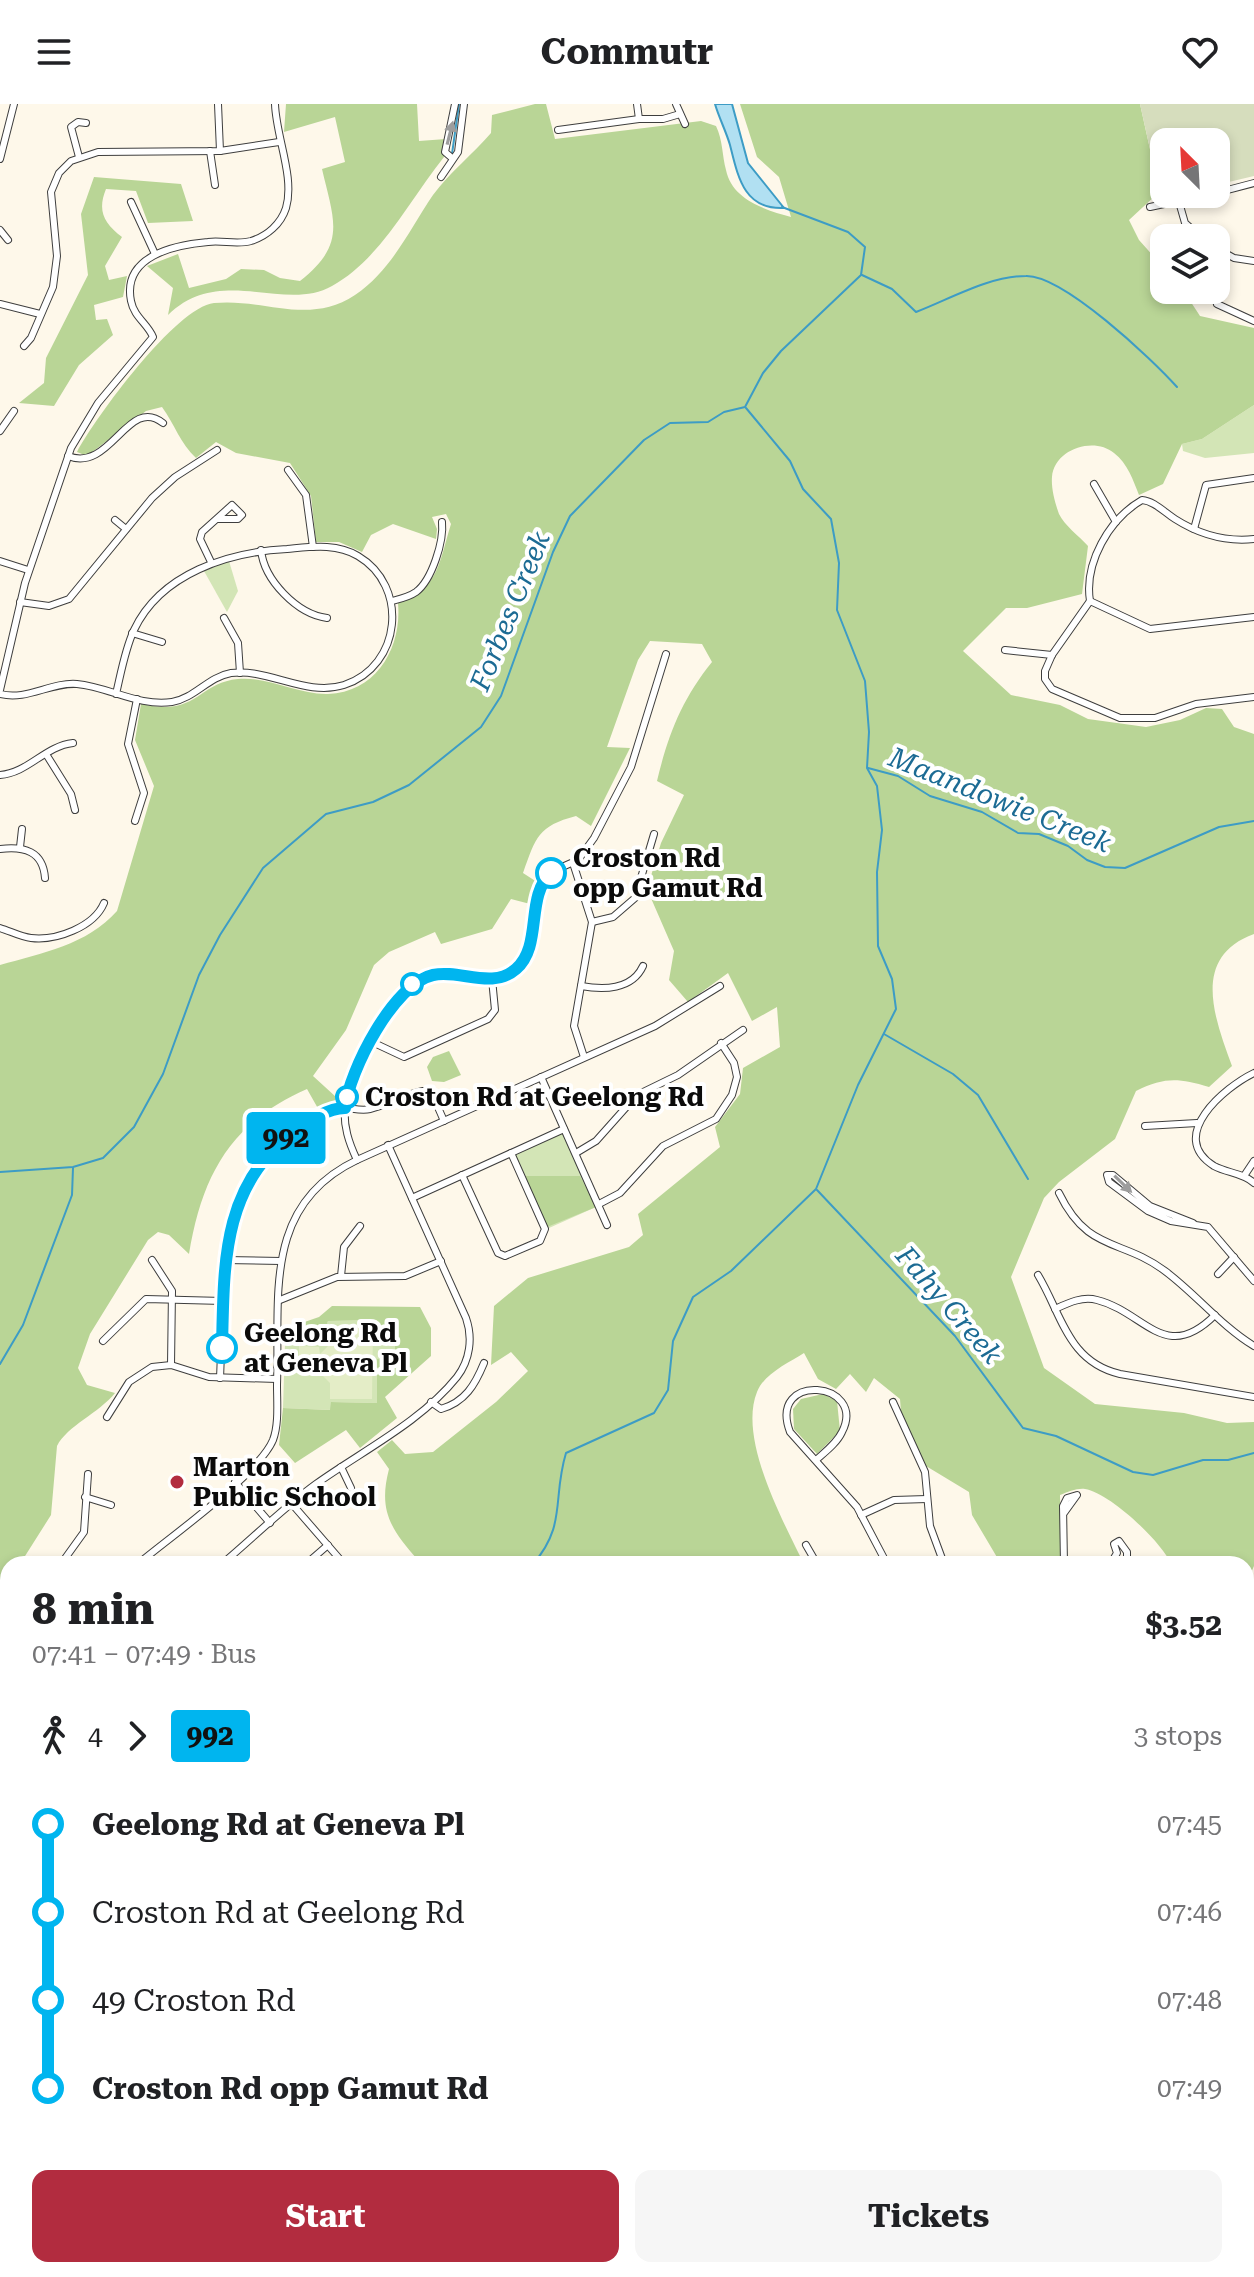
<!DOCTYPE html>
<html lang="en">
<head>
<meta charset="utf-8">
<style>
  :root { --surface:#fff; --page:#f6f6f6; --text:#202124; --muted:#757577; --accent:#b22c3f }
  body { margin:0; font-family:"Roboto Serif",serif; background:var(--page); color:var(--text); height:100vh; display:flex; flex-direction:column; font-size:30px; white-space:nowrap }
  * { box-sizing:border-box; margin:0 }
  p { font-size:26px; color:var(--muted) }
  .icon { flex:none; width:44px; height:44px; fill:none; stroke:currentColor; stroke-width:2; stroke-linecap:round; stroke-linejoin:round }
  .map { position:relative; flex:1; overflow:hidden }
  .panel { position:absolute; left:0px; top:1452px; width:1254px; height:722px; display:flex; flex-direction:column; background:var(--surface); border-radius:24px 24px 0 0; box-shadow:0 4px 12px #0003 }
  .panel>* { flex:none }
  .badge { padding:0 16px; border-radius:6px; font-size:28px; line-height:52px }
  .needle { width:52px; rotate:336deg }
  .tools { position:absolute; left:1150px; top:24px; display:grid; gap:16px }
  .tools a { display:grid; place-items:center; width:80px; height:80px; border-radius:16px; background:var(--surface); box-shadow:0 4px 12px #0003; font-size:40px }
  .map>.badge { position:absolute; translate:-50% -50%; box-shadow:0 0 0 4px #fff }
  .legs { display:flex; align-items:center; gap:12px; height:88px; padding:0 32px; font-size:26px }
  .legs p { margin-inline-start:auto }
  .summary { display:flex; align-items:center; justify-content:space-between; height:136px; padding:0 32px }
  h1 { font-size:44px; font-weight:700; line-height:60px }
  .primary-button { display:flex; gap:16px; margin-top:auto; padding:16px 32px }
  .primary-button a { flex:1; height:92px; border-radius:16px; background:var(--accent); color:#fff; font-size:32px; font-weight:700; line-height:92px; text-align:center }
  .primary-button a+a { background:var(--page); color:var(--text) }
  ul { padding:0 32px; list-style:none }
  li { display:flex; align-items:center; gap:28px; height:88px; font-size:30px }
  li i { display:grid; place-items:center; width:12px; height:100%; margin:0 10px; background:currentColor }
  li i::after { content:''; width:20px; height:20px; margin:-10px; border:6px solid; border-radius:50%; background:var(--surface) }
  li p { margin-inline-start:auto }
  li:first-child i { background:linear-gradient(#0000 50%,currentColor 0) }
  li:last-child i { background:linear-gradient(currentColor 50%,#0000 0) }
  header { display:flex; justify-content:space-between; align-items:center; height:104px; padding:0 32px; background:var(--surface); font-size:36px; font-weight:700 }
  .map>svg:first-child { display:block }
</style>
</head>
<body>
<header><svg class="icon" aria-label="menu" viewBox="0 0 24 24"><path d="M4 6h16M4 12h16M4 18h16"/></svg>Commutr<svg class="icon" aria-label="heart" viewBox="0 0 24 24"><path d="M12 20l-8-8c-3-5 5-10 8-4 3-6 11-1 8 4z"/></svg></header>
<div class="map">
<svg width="1254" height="2173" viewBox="0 0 1254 2173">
  <rect width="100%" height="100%" fill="#fef8ea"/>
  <g fill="#d3e5b6">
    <path d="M1254 301V349L1205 354 1183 347 1182 340 1202 335Z"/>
    <path d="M229 457 238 487 227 508 204 467Z"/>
    <path d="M562 1028 596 1103 549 1124 515 1050Z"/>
    <path d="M377 1216 378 1241 395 1240V1255L377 1256V1299L332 1298 331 1306 283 1304 285 1239 322 1232 328 1217Z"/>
  </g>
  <g fill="#b9d596">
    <path d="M286 0H417L419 37 446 35 444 53C410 95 381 155 332 182 285 209 220 160 168 211L173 184 147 162 178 150 189 184 226 175 241 165 264 166 280 174 300 177C347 140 334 117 322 65L345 58 335 13 284 28Z"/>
    <path d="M535 0H546L555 35 701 17 716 22C723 37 722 51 726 66 732 96 766 106 791 113L779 73 757 53 740 0H1140L1161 95 1156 91 1129 116 1139 136 1164 164V186H1183L1200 212 1254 224V301L1202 335 1182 340 1163 380 1139 391C1133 376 1128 360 1114 349 1094 332 1054 345 1052 373 1051 384 1055 399 1059 410 1064 421 1079 432 1088 442L1082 490 1027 504H1006L963 547 1011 591 1060 601 1088 615 1146 623 1180 616 1206 604 1222 605 1234 623 1254 630V830C1191 853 1214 913 1232 962L1209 983C1178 974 1165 973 1136 987L1115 1035 1059 1078 1044 1094 1011 1173 1044 1264 1095 1300 1184 1309 1227 1319 1254 1318V1462L1246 1480V1460H1171C1162 1438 1110 1389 1085 1385 1077 1384 1068 1388 1060 1391L1061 1460H1001L972 1411 969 1388 926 1362 901 1308 900 1295 874 1274 866 1288 850 1270 836 1285 818 1275 804 1249C788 1259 764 1270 757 1288 738 1335 783 1417 804 1460H416L417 1455C391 1425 378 1407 389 1365L377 1348 392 1336 405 1350 433 1348 496 1298 528 1267 511 1248 491 1261 494 1202 528 1174 629 1143 643 1131 638 1110 720 1043 715 1023 740 990 743 964 780 943 777 903 752 917 728 869 688 898 669 876 674 847 647 785 661 739 684 691 657 677C668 631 682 595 712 558L702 540 650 537 638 556 607 643 630 644 591 722 576 712C538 722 536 733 523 769L540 780 534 801 511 795 492 825 441 840 435 828 389 848 374 861 346 926 313 972 336 993 335 1002 320 1008 307 985C231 1018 202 1071 189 1150L169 1131 158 1128 148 1136 90 1230 78 1264 87 1281 115 1289C99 1309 67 1322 57 1342L51 1411 20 1460H8V1480L0 1492V861C42 849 87 841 117 807L154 682 135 636 141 600C198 613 197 579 238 575 268 572 299 591 328 590 377 588 402 543 398 499 439 485 439 458 451 420L446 410 432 413 437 425 436 435 393 420 371 431 362 448 339 438H316L311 392 290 359 236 349 216 338 196 354C180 339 175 321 162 303L146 307 87 352 77 348C95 314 176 203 214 199 265 194 308 222 355 191 392 166 409 126 433 91 449 69 473 50 491 29L492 11Z"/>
    <path d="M94 73 181 80 193 117 148 119 136 87 106 85C97 107 104 119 122 133L105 162 109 176 127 172 123 193 94 201 96 216 107 215 113 231 79 261 54 302 19 299 44 279 46 254 88 171 81 110Z"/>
    <path d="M449 947 461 971 444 978 432 977 427 963 433 953Z"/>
    <path d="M525 1072H580L596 1103 547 1123Z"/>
    <path d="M332 1202 420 1203 431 1224V1252L385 1293 397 1314 360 1344 346 1326 295 1359 279 1341 283 1304 330 1306 331 1298 377 1299V1255L395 1254V1240L377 1241V1216L328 1217 323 1232 285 1239 287 1224 319 1213Z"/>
    <path d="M823 1290 837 1297 840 1327 817 1350 794 1325 793 1305 801 1295Z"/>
    <path d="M1254 1814V2173H824L830 2166H1246V1818Z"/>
    <path d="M8 2068V2166H135L132 2173H0V2084Z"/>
  </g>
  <path fill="#d6ddbd" d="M1140 0H1254V72L1216 81V38H1164V90H1181L1161 95Z"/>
  <path fill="#e4edc7" d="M330 1222H373L372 1295H330V1279L320 1269 299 1270V1242L319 1243 320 1250 330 1240Z"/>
  <path fill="#b1e0f2" stroke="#3d9cc5" stroke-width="2" d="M715 0H732L748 59 784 104C744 106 738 73 730 41 726 27 719 14 715 0Z"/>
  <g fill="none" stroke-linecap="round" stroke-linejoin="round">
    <g stroke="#3d9cc5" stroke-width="2">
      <path d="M452 50 459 0"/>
      <path d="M862 171 892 185 916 208C950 195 989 172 1026 172 1063 171 1152 255 1177 283"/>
      <path d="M868 664 898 672 930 692 982 708 1018 729 1039 730 1068 742 1087 756 1105 763 1125 764 1219 723 1254 717"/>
      <path d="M884 930 953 970 978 991 1028 1075"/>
      <path d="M0 1068 73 1063 103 1054 134 1023 163 970 199 871 220 831 263 764 326 710 373 698 409 681 481 623 501 592 553 448 570 412 644 336 670 319 708 318 724 308 745 303 763 269 781 247 861 171 865 143 848 128 782 103"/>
      <path d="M817 1086 955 1232 1023 1324 1056 1332 1133 1368 1153 1371 1203 1356H1228L1254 1349"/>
      <path d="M0 1260 23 1221 72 1091 73 1064"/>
      <path d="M533 1460C567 1421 552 1395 566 1349L654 1309 668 1286 673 1237 693 1193 731 1167 816 1085 858 981 896 905 892 875 878 842 877 768 882 726 877 682 867 664 869 628 865 577 837 506 839 459 831 415 803 385 790 357 746 304"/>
    </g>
    <g stroke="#3e3e3e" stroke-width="8">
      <g id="minor">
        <path d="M218 0 220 47"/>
        <path d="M637 0 639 15H663L680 10"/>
        <path d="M676 0 685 20"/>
        <path d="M558 26 639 15"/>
        <path d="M210 47 215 81"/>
        <path d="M79 53 71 23 78 18 86 19"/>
        <path d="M452 54 445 48 455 0"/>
        <path d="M0 55 14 0"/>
        <path d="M441 73 458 48 464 0"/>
        <path d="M1216 89 1254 79"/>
        <path d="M131 98 155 150"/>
        <path d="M1179 98 1185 119 1202 134"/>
        <path d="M1150 103 1211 90"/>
        <path d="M0 126 8 136"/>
        <path d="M1216 144 1234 154 1254 157"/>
        <path d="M0 200 40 210"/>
        <path d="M1217 200 1254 217"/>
        <path d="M24 242 31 234 53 183 57 152 51 88 59 69 71 57 98 48 220 47 279 38"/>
        <path d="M0 327 14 307"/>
        <path d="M68 352C111 369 128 291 163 319"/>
        <path d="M288 366 306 391 313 443"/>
        <path d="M1094 380 1116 418"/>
        <path d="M115 416 126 425"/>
        <path d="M1194 425 1206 381 1254 374"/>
        <path d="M261 446C264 476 297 510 327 514"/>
        <path d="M0 457 28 466"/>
        <path d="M211 458 200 435 202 428 232 401 242 411 238 415H218"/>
        <path d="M392 497C400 495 409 493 416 488 432 476 444 437 442 418"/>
        <path d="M1090 497 1052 551 1045 567V575L1052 585 1120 614H1155L1196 600 1254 593"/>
        <path d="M1090 497C1084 459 1109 415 1142 396 1154 397 1164 408 1175 415 1200 431 1225 438 1254 435"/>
        <path d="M1090 497 1150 525 1254 513"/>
        <path d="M20 498 49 502 69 495 152 394 175 373 217 346"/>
        <path d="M224 514 238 539 240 569"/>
        <path d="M132 529 162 538"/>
        <path d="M1005 546 1052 551"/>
        <path d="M0 586 25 479 71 344 98 299 153 233C148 220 134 213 131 197 122 152 174 141 208 138 222 136 237 141 251 137 267 132 281 120 286 104 295 73 276 33 275 0"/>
        <path d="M0 590C27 597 50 578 77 580 109 583 139 603 172 598 195 594 208 573 231 569 268 564 306 593 344 581 402 562 409 482 358 452 336 439 311 443 287 445 229 448 161 469 134 526 125 545 121 569 116 590"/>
        <path d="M46 650 71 690 75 706"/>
        <path d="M0 671C28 669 45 642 73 639"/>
        <path d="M135 717 144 689 128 640 137 595"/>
        <path d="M20 743 22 725"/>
        <path d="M0 745C24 742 43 747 45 774"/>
        <path d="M573 759 592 818 574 922 584 953"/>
        <path d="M592 818 613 813 635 794 654 730"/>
        <path d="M0 824C10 827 21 833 31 834 56 837 94 823 104 799"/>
        <path d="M581 882C603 886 632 886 643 862"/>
        <path d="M372 938 404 953 488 915 495 906 492 875"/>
        <path d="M1254 969C1225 983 1166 1032 1214 1062 1227 1069 1243 1069 1254 1079"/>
        <path d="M541 973 607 1121"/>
        <path d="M1145 1022 1197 1019"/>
        <path d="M576 1049 596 1037 637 991 678 971 743 926"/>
        <path d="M357 1056C349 1039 343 1022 345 1002 348 971 393 885 423 874 453 863 493 889 518 863 539 842 533 802 544 776L553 767 578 756 594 734 631 663 666 550"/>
        <path d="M462 1071 498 1149 505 1152 540 1137 545 1125 511 1049"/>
        <path d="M1244 1072 1254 1057"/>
        <path d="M1059 1089C1088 1149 1121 1134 1165 1167 1196 1190 1221 1222 1254 1242"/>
        <path d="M412 1094 564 1025"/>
        <path d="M599 1100 620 1089 663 1042 716 1015 732 991 737 973 734 959 721 939"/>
        <path d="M1193 1119 1150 1102 1113 1071H1107L1109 1078 1148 1107 1171 1117 1208 1123 1254 1177"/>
        <path d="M152 1156 172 1187 171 1261"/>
        <path d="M225 1156 281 1157"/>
        <path d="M1218 1170 1234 1153"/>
        <path d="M1038 1171C1062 1211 1068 1258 1120 1270L1254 1293"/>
        <path d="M341 1172 344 1143 360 1122"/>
        <path d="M280 1196 337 1173 405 1172 441 1157"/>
        <path d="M1055 1205C1068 1199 1082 1192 1097 1196 1145 1208 1165 1261 1215 1211"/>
        <path d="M103 1237 146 1195 223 1197"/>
        <path d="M220 1274C225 1172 212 1046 334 1005 345 1001 358 1008 370 1005 388 1001 405 990 423 987L433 992 444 1017"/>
        <path d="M431 1298 441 1305C465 1298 475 1281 484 1259"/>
        <path d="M893 1298 925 1368 930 1422 944 1460"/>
        <path d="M107 1313 129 1278 152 1263 171 1261 209 1273 277 1275"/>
        <path d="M816 1356C825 1348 837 1339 842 1328 868 1277 767 1267 790 1328L857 1403 887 1460"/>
        <path d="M341 1363 351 1384"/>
        <path d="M235 1378 270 1419"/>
        <path d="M85 1393 111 1401"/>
        <path d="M292 1400 344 1460"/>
        <path d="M861 1411 894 1396 927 1395"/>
        <path d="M806 1441 817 1460"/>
        <path d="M61 1460 84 1428 88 1370"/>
        <path d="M138 1460C169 1434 259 1370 273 1336 279 1320 277 1299 277 1281 280 1193 262 1101 357 1056L655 922 720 882"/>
        <path d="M222 1460C253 1434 283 1404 316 1380 362 1347 421 1318 457 1273 470 1256 473 1234 466 1214L388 1041"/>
        <path d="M306 1460 328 1441"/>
        <path d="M1064 1460 1063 1402 1067 1394 1077 1391 1064 1409"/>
        <path d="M1103 1460 1127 1456V1448L1119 1437 1114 1440 1117 1449 1111 1459"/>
        <path d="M0 1540 8 1528"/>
        <path d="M1246 1597 1254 1605"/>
        <path d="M1246 1618 1254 1610"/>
        <path d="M0 1628 8 1637"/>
        <path d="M0 1692H8"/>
        <path d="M8 1786V1812"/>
        <path d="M0 1846 8 1843"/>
        <path d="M0 1981 8 1978"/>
        <path d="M247 2166 249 2173"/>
        <path d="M473 2166 482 2173"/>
        <path d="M637 2166 644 2173"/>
        <path d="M175 2173 177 2166"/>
        <path d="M423 2173 429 2166"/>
        <path d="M514 2173 517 2166"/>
        <path d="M597 2173 599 2166"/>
        <path d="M782 2173 788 2166"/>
      </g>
    </g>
    <g stroke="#1c1c1c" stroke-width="12">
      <g id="highway">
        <path d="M1246 1769 1254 1761"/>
        <path d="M1246 1781 1254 1773"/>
        <path d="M687 2173 693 2166"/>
        <path d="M699 2173 706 2166"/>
      </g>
    </g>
    <use href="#minor" stroke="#fff" stroke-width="6"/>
    <use href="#highway" stroke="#ec8e5a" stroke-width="10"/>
    <g stroke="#b22c3f" stroke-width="2">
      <path d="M1246 1659 1254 1649"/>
      <path d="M807 2173 813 2166"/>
    </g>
  </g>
  <defs><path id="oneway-solid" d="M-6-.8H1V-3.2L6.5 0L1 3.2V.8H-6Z" transform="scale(2)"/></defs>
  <g fill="#9d9d9d">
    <use href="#oneway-solid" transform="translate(450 29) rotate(-76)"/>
    <use href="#oneway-solid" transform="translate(1123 1080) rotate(44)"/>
  </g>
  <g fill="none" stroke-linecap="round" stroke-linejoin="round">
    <g stroke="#fff" stroke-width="18">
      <path id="line-1" d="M222 1244C224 1162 221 1080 295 1027 309 1017 328 1004 345 1004 349 967 394 879 433 871 460 865 492 886 516 865 543 842 525 792 551 769"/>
    </g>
    <use href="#line-1" stroke="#00b5ef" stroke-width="12"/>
  </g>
  <g fill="#fff" stroke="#00b5ef" stroke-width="4">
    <circle cx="551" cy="769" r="14"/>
    <circle cx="412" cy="880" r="10"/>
    <circle cx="347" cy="993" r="10"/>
    <circle cx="222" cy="1244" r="14"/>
  </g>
  <circle fill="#b22c3f" stroke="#fff" stroke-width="3" cx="177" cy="1378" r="8"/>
  <g text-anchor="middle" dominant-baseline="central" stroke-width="8" stroke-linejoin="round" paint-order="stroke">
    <g font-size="26" font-weight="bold" fill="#0b0b0b" stroke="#fff" text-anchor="start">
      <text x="573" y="754">Croston Rd<tspan x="573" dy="30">opp Gamut Rd</tspan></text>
      <text x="365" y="993">Croston Rd at Geelong Rd</text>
      <text x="244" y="1229">Geelong Rd<tspan x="244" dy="30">at Geneva Pl</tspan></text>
    </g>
    <g font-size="26" font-weight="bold" fill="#0b0b0b" stroke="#fff" text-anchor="start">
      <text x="193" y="1363">Marton<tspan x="193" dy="30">Public School</tspan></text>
    </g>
    <g font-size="28" font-style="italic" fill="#1c6b94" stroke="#fff">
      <text transform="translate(510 507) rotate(-68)">Forbes Creek</text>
      <text transform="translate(1000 696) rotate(22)">Maandowie Creek</text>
      <text transform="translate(949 1201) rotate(49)">Fahy Creek</text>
    </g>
  </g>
</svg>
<div class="tools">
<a><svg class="needle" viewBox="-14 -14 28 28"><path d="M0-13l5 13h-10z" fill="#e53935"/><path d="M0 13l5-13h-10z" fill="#757577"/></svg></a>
<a><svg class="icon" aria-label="layers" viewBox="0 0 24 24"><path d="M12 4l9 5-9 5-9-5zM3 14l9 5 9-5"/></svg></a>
</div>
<b class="badge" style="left:286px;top:1034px;background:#00b5ef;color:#111">992</b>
<section class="panel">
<div class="summary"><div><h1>8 min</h1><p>07:41 – 07:49 · Bus</p></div><b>$3.52</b></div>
<div class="legs"><svg class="icon" aria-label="walk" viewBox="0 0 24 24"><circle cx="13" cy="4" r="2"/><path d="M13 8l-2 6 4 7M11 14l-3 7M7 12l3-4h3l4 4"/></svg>4<svg class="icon" aria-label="forward" viewBox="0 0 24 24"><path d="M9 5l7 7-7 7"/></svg><b class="badge" style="background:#00b5ef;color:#111">992</b><p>3 stops</p></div>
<ul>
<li><i style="color:#00b5ef"></i><b>Geelong Rd at Geneva Pl</b><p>07:45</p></li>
<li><i style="color:#00b5ef"></i><span>Croston Rd at Geelong Rd</span><p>07:46</p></li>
<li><i style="color:#00b5ef"></i><span>49 Croston Rd</span><p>07:48</p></li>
<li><i style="color:#00b5ef"></i><b>Croston Rd opp Gamut Rd</b><p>07:49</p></li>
</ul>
<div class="primary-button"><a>Start</a><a>Tickets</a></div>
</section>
</div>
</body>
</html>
